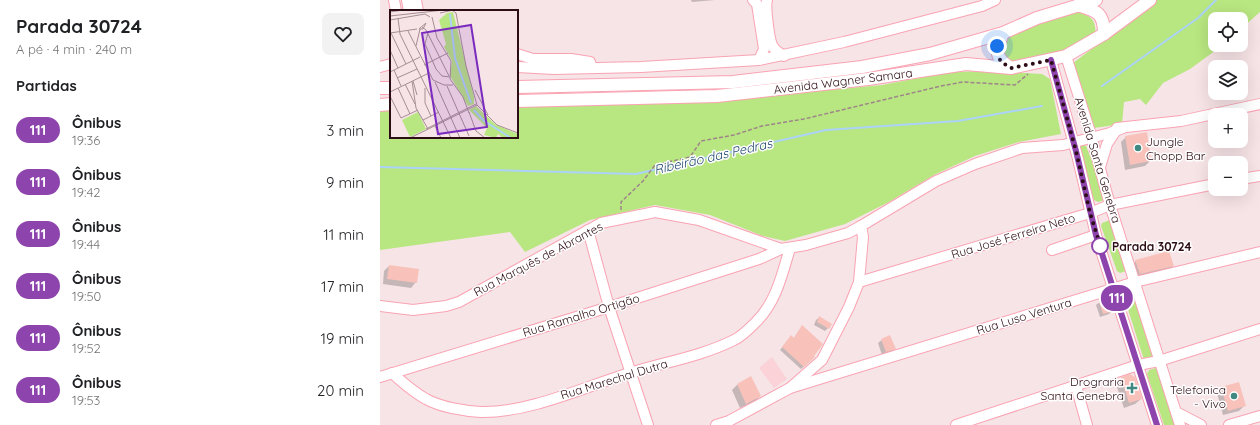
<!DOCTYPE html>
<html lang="pt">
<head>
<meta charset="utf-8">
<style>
  :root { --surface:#fff; --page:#f2f2f2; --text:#202124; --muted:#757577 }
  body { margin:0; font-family:Quicksand,sans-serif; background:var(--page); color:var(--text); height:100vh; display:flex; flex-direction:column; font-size:15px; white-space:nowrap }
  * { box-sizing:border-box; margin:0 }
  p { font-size:13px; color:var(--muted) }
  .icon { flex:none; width:22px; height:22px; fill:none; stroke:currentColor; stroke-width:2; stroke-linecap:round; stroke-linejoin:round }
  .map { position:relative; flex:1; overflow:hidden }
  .side { display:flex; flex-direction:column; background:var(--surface); width:380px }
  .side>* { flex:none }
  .badge { padding:0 8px; border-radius:13px; font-size:14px; line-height:26px }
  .fabs { position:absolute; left:828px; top:12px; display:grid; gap:8px }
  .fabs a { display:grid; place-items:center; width:40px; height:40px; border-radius:8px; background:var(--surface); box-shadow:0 4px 16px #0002; font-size:20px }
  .you { position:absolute; width:20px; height:20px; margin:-10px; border:3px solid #fff; border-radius:50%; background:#1a73e8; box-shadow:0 0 0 6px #1a73e833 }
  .map>.badge { position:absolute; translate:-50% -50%; box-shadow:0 0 0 2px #fff }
  h2 { padding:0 16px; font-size:15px; line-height:36px }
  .round { display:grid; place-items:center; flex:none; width:42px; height:42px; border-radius:8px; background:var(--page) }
  .headline { display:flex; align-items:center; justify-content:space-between; height:68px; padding:0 16px }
  h1 { font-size:19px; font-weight:800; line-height:30px }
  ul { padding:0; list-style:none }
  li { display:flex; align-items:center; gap:12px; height:52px; padding:0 16px }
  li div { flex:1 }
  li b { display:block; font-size:15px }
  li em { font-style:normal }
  li .badge { min-width:44px; font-weight:700; text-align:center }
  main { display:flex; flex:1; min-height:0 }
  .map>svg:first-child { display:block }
</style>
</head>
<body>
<main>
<section class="side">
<div class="headline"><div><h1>Parada 30724</h1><p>A pé · 4 min · 240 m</p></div><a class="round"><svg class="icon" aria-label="heart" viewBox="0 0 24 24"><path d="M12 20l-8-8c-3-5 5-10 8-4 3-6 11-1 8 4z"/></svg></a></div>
<h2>Partidas</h2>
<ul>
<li><span class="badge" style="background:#8e44ad;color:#fff">111</span><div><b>Ônibus</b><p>19:36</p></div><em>3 min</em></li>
<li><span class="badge" style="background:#8e44ad;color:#fff">111</span><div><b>Ônibus</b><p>19:42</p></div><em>9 min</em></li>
<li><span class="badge" style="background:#8e44ad;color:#fff">111</span><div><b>Ônibus</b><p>19:44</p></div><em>11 min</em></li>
<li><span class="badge" style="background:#8e44ad;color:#fff">111</span><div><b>Ônibus</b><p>19:50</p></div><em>17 min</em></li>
<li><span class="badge" style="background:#8e44ad;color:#fff">111</span><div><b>Ônibus</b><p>19:52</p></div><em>19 min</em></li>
<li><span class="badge" style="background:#8e44ad;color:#fff">111</span><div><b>Ônibus</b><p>19:53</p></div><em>20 min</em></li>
</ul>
</section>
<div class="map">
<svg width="880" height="425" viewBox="0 0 880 425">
  <rect width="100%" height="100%" fill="#f7e4e7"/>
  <path fill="#fbd2d8" d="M392 357 407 379 394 388 379 368Z"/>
  <g fill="#b8e680">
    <path d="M777 0H880V12L861 29V19H835V45H843L810 69 783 83 766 105 760 99 744 102 742 124 714 128 693 63Z"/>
    <path d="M695 11C712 17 715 17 716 36L684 50 636 64C620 55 623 48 629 34Z"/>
    <path d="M611 71 662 74 670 79 681 134 639 142 595 156 554 175 509 202 465 224 405 241 383 236 330 215 275 205 210 220 145 252 130 232 0 250V108H11V137H137V105L333 101 502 85 570 72Z"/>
    <path d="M703 143 706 146 726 197 722 201 718 202 714 200 698 151 697 146Z"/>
    <path d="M730 220 746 271 740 273 737 271 721 226 722 223Z"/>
    <path d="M752 300 756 302 776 357 764 360 747 306 748 301Z"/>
    <path d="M776 368 778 370 796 425H784L767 374 769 370Z"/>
  </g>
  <g fill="#0003">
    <path d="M311 0H335L312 2Z"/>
    <path d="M746 137 770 161 765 166 745 170 741 142Z"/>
    <path d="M756 261 793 266 788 271 755 279 751 266Z"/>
    <path d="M9 266 36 282 31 288 3 284 4 271Z"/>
    <path d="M720 302 732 311 729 314 720 317 716 305Z"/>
    <path d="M440 317 448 328 445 331 434 325 436 320Z"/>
    <path d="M422 326 431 360 421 369 400 350 409 339 414 338Z"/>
    <path d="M502 340 514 349 511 352 502 355 498 343Z"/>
    <path d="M370 377 380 396 375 401 360 408 352 390 357 385Z"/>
    <path d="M742 378 761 399 755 404 744 408 736 384Z"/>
    <path d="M842 388 865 405 859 411 843 415 837 393Z"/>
  </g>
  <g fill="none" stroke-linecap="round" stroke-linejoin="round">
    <g stroke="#abd2f8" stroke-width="2">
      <path d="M722 86 818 18 836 0"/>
      <path d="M0 167 256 174 446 130 578 121 662 106"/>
    </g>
  </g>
  <g fill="#f8c2ba">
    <path d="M767 132 771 161 750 165 745 136Z"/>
    <path d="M789 251 794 266 760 274 755 260Z"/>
    <path d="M9 265 39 269 37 283 7 279Z"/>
    <path d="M729 297 734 311 723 314 719 301Z"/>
    <path d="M439 316 452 324 449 329 437 322Z"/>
    <path d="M422 325 443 344 434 356 435 357 424 367 402 347 411 335 414 338Z"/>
    <path d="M510 335 516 349 506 352 501 339Z"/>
    <path d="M750 374 755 377 762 399 749 403 741 377Z"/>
    <path d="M371 376 381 396 366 404 357 384Z"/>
    <path d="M859 382 866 406 848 411 841 387Z"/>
  </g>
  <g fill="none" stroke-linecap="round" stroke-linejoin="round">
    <g stroke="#faa3b2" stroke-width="12">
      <g id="minor">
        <path d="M14 0 16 11"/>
        <path d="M27 0 29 11"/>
        <path d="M36 0 38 11"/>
        <path d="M373 0 377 4 384 49 379 60"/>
        <path d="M387 0C385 7 389 38 392 45 395 51 399 53 404 56"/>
        <path d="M137 54 153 59H191L210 62 211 65"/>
        <path d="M686 56 710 132 730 205 800 425"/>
        <path d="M671 60 698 159 716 235 777 425"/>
        <path d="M0 67 11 64"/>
        <path d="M137 67 174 69 261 67 379 60 464 42 602 6 615 0"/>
        <path d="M737 128 801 121 880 104"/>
        <path d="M720 167 727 144 735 132"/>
        <path d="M861 179 880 176"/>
        <path d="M208 230 229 307 268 425"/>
        <path d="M672 250 716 235"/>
        <path d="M479 282 710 213 730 205 835 184"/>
        <path d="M0 306 33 310 66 306 79 302 221 223 275 212 319 220 401 249 426 245 468 233 481 226 556 181 595 164 642 148 683 145 730 133 743 128"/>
        <path d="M12 373C22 382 33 392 46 399 60 407 84 411 101 412 150 413 206 386 253 372 286 362 322 356 354 340 361 337 369 329 375 323 396 303 402 275 410 248"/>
        <path d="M0 377 229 307 379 259 401 249"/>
        <path d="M696 386 707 425"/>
        <path d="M410 388 755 282 880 252"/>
        <path d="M796 412 821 425"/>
        <path d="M336 425 349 421 410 388 442 360 469 307 479 282 483 237 481 226"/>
        <path d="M576 425 758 365 779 361 880 329"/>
        <path d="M849 425 880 416"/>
      </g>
    </g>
    <g stroke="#faa3b2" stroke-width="14">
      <g id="major">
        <path d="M700 6C718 11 724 14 724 34"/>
        <path d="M623 33C616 50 613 57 631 68"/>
        <path d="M137 87 353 82 482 67 550 54 623 33 657 18 716 0"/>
        <path d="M0 88H11"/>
        <path d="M137 101 337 96 488 79 586 64 631 68 686 56 724 34 770 0"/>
        <path d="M0 105 11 104"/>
      </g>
    </g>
    <path stroke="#9e858a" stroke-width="1.5" stroke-dasharray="4 2" stroke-linecap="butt" d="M241 210V202L263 181 275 165 310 157 321 141 354 135 382 126 424 119 561 86 583 82 635 85 648 74"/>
    <use href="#minor" stroke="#fff" stroke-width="10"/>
    <use href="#major" stroke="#fff" stroke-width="12"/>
  </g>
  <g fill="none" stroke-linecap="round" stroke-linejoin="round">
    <g stroke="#fff" stroke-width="9">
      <path id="line" d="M671 60 696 151 716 235 777 425"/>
    </g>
    <use href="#line" stroke="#8e44ad" stroke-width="6"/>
    <path stroke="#2d0d15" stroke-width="4" stroke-dasharray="0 7.2" d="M617 46C616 59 621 62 631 68L671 60 696 151 710 213 721 248 720 246"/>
  </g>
  <g fill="#418882" stroke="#fff" stroke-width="1.5">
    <circle cx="758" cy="148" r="4"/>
    <path d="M750 382h4v4h4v4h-4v4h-4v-4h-4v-4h4z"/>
    <circle cx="854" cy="396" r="4"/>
  </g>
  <circle fill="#fff" stroke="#8e44ad" stroke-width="2" cx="720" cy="246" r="8"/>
  <g text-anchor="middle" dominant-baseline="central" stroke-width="3" stroke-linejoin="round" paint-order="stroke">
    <g font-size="12" fill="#2d0d15" stroke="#fff">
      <text transform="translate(463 81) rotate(-7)">Avenida Wagner Samara</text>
      <text transform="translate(718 160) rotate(73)">Avenida Santa Genebra</text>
      <text transform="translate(633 236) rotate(-17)">Rua José Ferreira Neto</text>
      <text transform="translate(158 259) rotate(-28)">Rua Marquês de Abrantes</text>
      <text transform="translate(201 315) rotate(-17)">Rua Ramalho Ortigão</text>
      <text transform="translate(644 316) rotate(-17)">Rua Luso Ventura</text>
      <text transform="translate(234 379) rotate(-17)">Rua Marechal Dutra</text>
    </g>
    <g font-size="12" fill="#2d0d15" stroke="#fff" text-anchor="end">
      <text x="766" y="141" text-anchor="start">Jungle<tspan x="766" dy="14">Chopp Bar</tspan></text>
      <text x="744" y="381">Drograria<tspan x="744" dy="14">Santa Genebra</tspan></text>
      <text x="846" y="389">Telefonica<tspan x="846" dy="14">- Vivo</tspan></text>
    </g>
    <g font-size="12" font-weight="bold" fill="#2d0d15" stroke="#fff" text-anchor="start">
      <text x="732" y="246">Parada 30724</text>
    </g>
    <g font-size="13" font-style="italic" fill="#1d466c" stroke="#fff">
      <text transform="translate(333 156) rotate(-13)">Ribeirão das Pedras</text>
    </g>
  </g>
  <g transform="translate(10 10)">
    <rect width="128" height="128" fill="#f7e4e7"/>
    <path d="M63 2 84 87V94L78 96 60 66 62 51 54 37 56 34 49 10 57 3ZM86 96 106 115 128 124V128H113L108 124 106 128 94 125 97 118 79 100ZM28 102 36 119 20 127 12 110Z" fill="#b8e680"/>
    <path fill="none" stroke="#abd2f8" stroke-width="2" d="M60 4 65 48 81 93M84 100 93 110 121 128"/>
    <path fill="none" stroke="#a68e93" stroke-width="1" d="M62 0 66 3 76 56 87 95 107 115 128 123M0 2 13 0M50 3 63 0M0 6 54 0M42 7 47 28 61 51 60 69 73 87 79 103M8 8 10 24 61 128M0 10 35 4 40 7M36 13 33 19H29L30 18ZM32 17 36 20 59 66M18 21 43 70 54 75H63M0 23 27 19M1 23 16 54M38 23 35 34 46 59 52 66 60 67M26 36 30 19M0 40 8 58M34 55 58 43M4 60 11 76M0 62 30 47M7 68 27 59M22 71 26 98 38 119M23 71 27 85M45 72 70 128M15 74 25 94M57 76 79 126M8 78 20 104M35 78V93L41 106M85 80 98 105M0 82 39 63M0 86 11 108 28 100M79 102 86 121 95 128M33 110 49 102M45 116 51 128M36 119 86 94M20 128 87 95"/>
    <path fill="#7b2cbf" fill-opacity="0.15" stroke="#7b2cbf" stroke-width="2" d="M81 15 97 117 48 124 32 23Z"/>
    <rect width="128" height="128" fill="none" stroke="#2d0d15" stroke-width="2"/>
  </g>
</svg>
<div class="fabs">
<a><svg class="icon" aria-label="locate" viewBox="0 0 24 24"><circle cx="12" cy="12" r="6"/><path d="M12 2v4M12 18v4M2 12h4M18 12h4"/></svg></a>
<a><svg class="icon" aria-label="layers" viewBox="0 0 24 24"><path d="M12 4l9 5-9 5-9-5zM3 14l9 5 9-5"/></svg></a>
<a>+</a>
<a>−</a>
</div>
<div class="you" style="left:617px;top:46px"></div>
<b class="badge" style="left:737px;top:298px;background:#8e44ad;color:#fff">111</b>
</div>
</main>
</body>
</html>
